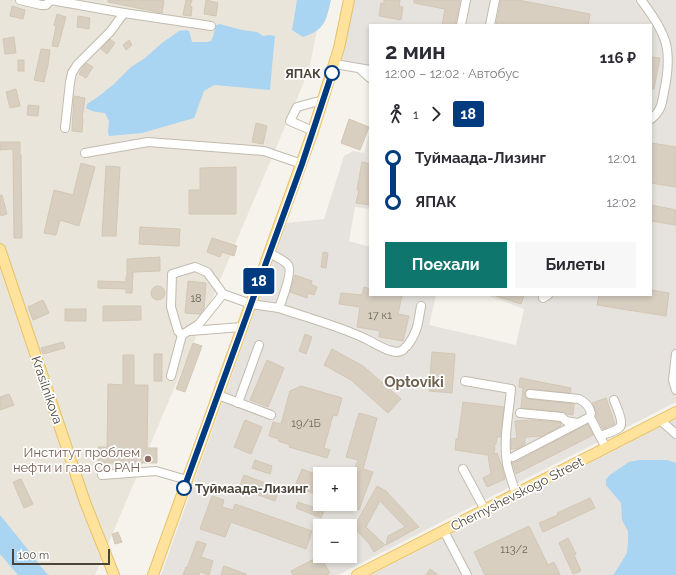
<!DOCTYPE html>
<html lang="ru">
<head>
<meta charset="utf-8">
<style>
  :root { --surface:#fff; --page:#f7f7f7; --text:#2b2b33; --muted:#7c7c81; --accent:#0f766e }
  body { margin:0; font-family:Raleway,sans-serif; background:var(--page); color:var(--text); height:100vh; display:flex; flex-direction:column; font-size:15px; white-space:nowrap }
  * { box-sizing:border-box; margin:0 }
  p { font-size:13px; color:var(--muted) }
  .icon { flex:none; width:22px; height:22px; fill:none; stroke:currentColor; stroke-width:2; stroke-linecap:round; stroke-linejoin:round }
  .map { position:relative; flex:1; overflow:hidden }
  .sheet { position:absolute; left:369px; top:24px; width:283px; height:272px; display:flex; flex-direction:column; background:var(--surface); border-radius:0px; box-shadow:0 2px 6px #0003 }
  .sheet>* { flex:none }
  .badge { padding:0 8px; border-radius:3px; font-size:14px; line-height:26px }
  .controls { position:absolute; left:313px; top:467px; display:grid; gap:8px }
  .controls a { display:grid; place-items:center; width:44px; height:44px; border-radius:0px; background:var(--surface); box-shadow:0 2px 6px #0003; font-size:20px }
  .scale { position:absolute; left:12px; bottom:10px; width:98px; box-sizing:border-box; padding-left:4px; border:2px solid #4b4439; border-top:0; font-size:11px; line-height:14px; white-space:nowrap; color:#4b4439; -webkit-text-stroke:3px #fff; paint-order:stroke }
  .map>.badge { position:absolute; translate:-50% -50%; box-shadow:0 0 0 2px #fff }
  .legs { display:flex; align-items:center; gap:6px; height:44px; padding:0 16px; font-size:13px }
  .legs p { margin-inline-start:auto }
  .head { display:flex; align-items:center; justify-content:space-between; height:68px; padding:0 16px }
  h1 { font-size:22px; font-weight:700; line-height:30px }
  .button { display:flex; gap:8px; margin-top:auto; padding:8px 16px }
  .button a { flex:1; height:46px; border-radius:0px; background:var(--accent); color:#fff; font-size:16px; font-weight:700; line-height:46px; text-align:center }
  .button a+a { background:var(--page); color:var(--text) }
  ul { padding:0 16px; list-style:none }
  li { display:flex; align-items:center; gap:14px; height:44px; font-size:15px }
  li i { display:grid; place-items:center; width:6px; height:100%; margin:0 5px; background:currentColor }
  li i::after { content:''; width:10px; height:10px; margin:-5px; border:3px solid; border-radius:50%; background:var(--surface) }
  li p { margin-inline-start:auto }
  li:first-child i { background:linear-gradient(#0000 50%,currentColor 0) }
  li:last-child i { background:linear-gradient(currentColor 50%,#0000 0) }
  .map>svg:first-child { display:block }
</style>
</head>
<body>
<div class="map">
<svg width="676" height="575" viewBox="0 0 676 575">
  <rect width="100%" height="100%" fill="#f6f3ec"/>
  <g fill="#eae5da">
    <path d="M0 0H323L309 70 95 575H0Z"/>
    <path d="M370 131V154L364 153Z"/>
  </g>
  <g fill="#e6e2dd" fill-rule="evenodd">
    <path d="M354 0H676V402L338 575H161L286 223 324 219 344 156 353 151 370 154V209L355 207 349 241 370 247V295H436L429 325 516 345 524 309 486 295H651V25H370V72L341 65ZM320 474H350V504H320ZM320 526H350V556H320Z"/>
    <path d="M676 419V575H371Z"/>
  </g>
  <g fill="#a9d4f2">
    <path d="M297 0H331C326 21 325 30 303 37L292 30Z"/>
    <path d="M220 24 242 30 257 32 263 36 270 35 275 36 273 56 270 90 214 85 204 91 194 118 142 133 109 136 108 132 109 121 105 113C98 112 91 112 86 108L87 104 99 96 114 84 131 67 145 58 162 43 179 31 186 30 189 31 192 42H207L211 41 213 37 216 25Z"/>
    <path d="M639 460H667L676 463V575H613L615 573 616 571 627 553 628 542V531L622 520 621 503 606 485V479L610 475 629 462Z"/>
    <path d="M0 515C16 534 31 554 46 573L49 575H18L0 554Z"/>
  </g>
  <g fill="#d8cfc1" stroke="#d3c7b4">
    <path d="M108 0H159L164 1 162 13 108 2Z"/>
    <path d="M186 0H192L190 6 192 7 191 16 183 15Z"/>
    <path d="M206 0 218 3 216 16 204 14Z"/>
    <path d="M384 0H400L399 6 403 7 401 20 379 16 381 3 384 4Z"/>
    <path d="M414 0H460L455 25H442L445 9 414 3Z"/>
    <path d="M501 0H518L590 14 588 25H496Z"/>
    <path d="M12 6 25 10 23 19 10 16Z"/>
    <path d="M57 14 66 17 58 47 52 46 56 26 54 25Z"/>
    <path d="M78 16 90 18 89 29 77 27Z"/>
    <path d="M14 37 16 53 5 54 3 39Z"/>
    <path d="M110 39 115 43 107 54 101 49Z"/>
    <path d="M129 40 132 45 126 50 123 45Z"/>
    <path d="M41 49 50 50 48 65 44 82 34 80 38 63Z"/>
    <path d="M651 57 660 58 654 89H651Z"/>
    <rect x="18" y="60" width="6" height="11"/>
    <path d="M86 63 93 67 86 78 79 74 83 67Z"/>
    <path d="M16 89 20 106 10 108 6 92Z"/>
    <path d="M74 96 85 98 82 119H83L82 132 72 131Z"/>
    <path d="M28 105 39 106 38 116 27 115Z"/>
    <path d="M349 119 369 127 360 150 341 143Z"/>
    <path d="M256 123 267 126 263 144 252 142Z"/>
    <path d="M0 142H20V155H21L22 238H14L13 149 0 150Z"/>
    <path d="M651 143 676 147V187L651 183Z"/>
    <path d="M362 162 370 164V205L356 203 359 190H357Z"/>
    <path d="M81 163 95 167 79 226 60 220 56 235 44 233 54 190 73 195Z"/>
    <path d="M106 166 120 167 116 236H102Z"/>
    <path d="M236 167V214H189V190H200V168Z"/>
    <path d="M0 195H2L7 214 1 216 0 212Z"/>
    <path d="M651 205 676 210V225L651 221Z"/>
    <path d="M140 227 180 229 179 246 139 244Z"/>
    <path d="M212 238 237 246 234 256 222 252 220 257 207 252Z"/>
    <path d="M323 252 328 253 326 268 321 267Z"/>
    <path d="M160 257V271L133 272 132 293H126V289L98 288V281L126 282V276H127V259Z"/>
    <path d="M295 275 312 281 311 284 317 287 314 295 308 293 307 298 290 292Z"/>
    <path d="M188 281 206 283 204 309 200 314 185 313Z"/>
    <circle cx="158" cy="293" r="7"/>
    <path d="M364 287 370 289V295H402L398 314 409 316 403 341 379 337 380 331 357 327 360 307 339 304 341 293 362 295Z"/>
    <path d="M651 290 669 293 666 316 597 305 599 295H651Z"/>
    <path d="M496 295H524L521 304 496 296Z"/>
    <path d="M43 300 49 313 33 320 28 307Z"/>
    <path d="M103 306H141V320L103 321Z"/>
    <rect x="65" y="309" width="21" height="12"/>
    <path d="M305 334 312 337 306 354 299 351Z"/>
    <path d="M63 342 65 348 43 354 41 348Z"/>
    <path d="M193 343 202 346 185 392 176 389Z"/>
    <path d="M332 349 363 366 401 399 388 413 351 380 324 365Z"/>
    <path d="M432 352 455 354 452 393 429 391Z"/>
    <rect x="154" y="354" width="8" height="27"/>
    <path d="M123 355H134V385H148L147 448H157V463H98V447H107L108 384 123 385Z"/>
    <path d="M267 360 284 368 268 407 250 400Z"/>
    <path d="M520 378 571 388 570 393 530 389 526 390 525 394 526 398 529 399 574 404 573 415 567 414 563 412 521 408 523 388 519 387Z"/>
    <path d="M301 386 342 398 337 416 333 415 324 448 330 450 327 458 289 447 290 445 278 441 279 439 269 436 273 422 281 424 290 391Z"/>
    <path d="M9 394 14 405 0 410V397Z"/>
    <path d="M606 398 615 424 603 429 596 416V411L592 403Z"/>
    <path d="M463 402 504 407 500 437H497L496 444 494 445 495 448 494 454 497 453 501 464 505 479 487 487 483 478 491 474 488 455 455 450 456 439H458Z"/>
    <path d="M359 413 377 418 363 469 373 472 359 510 350 506V481L358 460 346 457Z"/>
    <path d="M245 420 262 427 251 454 234 447Z"/>
    <path d="M532 420 560 422 561 426 542 436 525 437V444L517 449H511V439L517 438 515 421Z"/>
    <path d="M588 424 593 435 516 474 512 462H516Z"/>
    <path d="M255 460 272 466 270 474 252 468Z"/>
    <path d="M302 469 320 476V496L295 486Z"/>
    <path d="M244 475 279 488 275 501 239 488Z"/>
    <path d="M21 479 33 504 24 508 13 482Z"/>
    <path d="M377 486 386 491 419 527 386 545 388 536 405 527 380 501 366 527 385 545 374 552 370 545 354 527Z"/>
    <path d="M212 496 224 500 222 507 233 510 235 504 312 531 306 549 231 522 225 537 200 529Z"/>
    <path d="M590 498 595 508 543 532 539 523 558 515 557 513Z"/>
    <path d="M298 502 324 511 321 518 296 508Z"/>
    <path d="M529 526 548 565 554 562 560 575H485L474 552Z"/>
    <path d="M118 532 122 542 115 544 112 534Z"/>
    <path d="M568 538 576 554 574 555 581 571 573 574 559 543Z"/>
    <path d="M197 541 206 544 201 557 213 561 209 575 200 572 199 575H183L186 567 187 568Z"/>
    <path d="M320 556 330 573 327 575H293L291 571Z"/>
    <path d="M224 566 246 574V575H221Z"/>
    <path d="M430 569 438 575H426Z"/>
  </g>
  <g fill="none" stroke-linecap="round" stroke-linejoin="round">
    <g stroke="#c2bbae" stroke-width="10">
      <g id="minor">
        <path d="M20 0 41 5H46L51 0"/>
        <path d="M51 0 124 13 211 26"/>
        <path d="M641 0C651 13 665 33 667 49 669 63 667 78 664 92 662 104 661 111 651 119"/>
        <path d="M461 25 466 0"/>
        <path d="M490 25 495 0"/>
        <path d="M335 64 370 70"/>
        <path d="M360 69 370 78"/>
        <path d="M65 128 70 82 72 73 77 65 110 32 124 13"/>
        <path d="M313 131 290 121 297 107 323 100"/>
        <path d="M85 153 148 142 264 151 302 164"/>
        <path d="M223 294 207 272 195 267 172 274 171 307 178 331 182 335 199 324 223 294 251 304 279 308C282 300 293 271 288 265 284 260 275 256 269 253"/>
        <path d="M543 298 548 295"/>
        <path d="M279 308C308 318 339 326 366 339 375 343 394 357 403 350 404 349 405 347 407 346 418 332 418 323 421 306"/>
        <path d="M190 331 242 327"/>
        <path d="M676 354 673 380 676 390"/>
        <path d="M171 376 182 335"/>
        <path d="M465 381 511 389C509 413 503 440 507 464 509 474 513 484 516 494"/>
        <path d="M530 394 579 399C586 402 589 406 591 413L590 417"/>
        <path d="M218 395 271 415"/>
        <path d="M238 403 259 345"/>
        <path d="M520 413 562 417 566 421 577 423"/>
        <path d="M660 420 676 434"/>
        <path d="M600 436C605 434 617 431 620 427 624 422 616 406 614 400"/>
        <path d="M513 457 590 417 606 448"/>
        <path d="M463 469 485 510"/>
        <path d="M102 475 156 471 187 480"/>
        <path d="M444 531 467 575"/>
      </g>
    </g>
    <g stroke="#e6c16a" stroke-width="12">
      <g id="major">
        <path d="M0 249 85 502 114 575"/>
        <path d="M153 575 313 131 339 48 349 0"/>
        <path d="M357 575 676 412"/>
      </g>
    </g>
    <use href="#minor" stroke="#fff" stroke-width="8"/>
    <use href="#major" stroke="#ffe39c" stroke-width="10"/>
  </g>
  <g fill="none" stroke-linecap="round" stroke-linejoin="round">
    <g stroke="#fff" stroke-width="9">
      <path id="line-1" d="M184 488 302 164 332 73"/>
    </g>
    <use href="#line-1" stroke="#003b80" stroke-width="6"/>
  </g>
  <g fill="#fff" stroke="#003b80" stroke-width="2">
    <circle cx="332" cy="73" r="7"/>
    <circle cx="184" cy="488" r="7"/>
  </g>
  <circle fill="#8d6e63" stroke="#fff" stroke-width="1.5" cx="148" cy="459" r="4"/>
  <g text-anchor="middle" dominant-baseline="central" stroke-width="3.5" stroke-linejoin="round" paint-order="stroke">
    <g font-size="11" fill="#6e675b">
      <text x="196" y="298">18</text>
      <text x="380" y="315">17 к1</text>
      <text x="306" y="423">19/1Б</text>
      <text x="514" y="549">113/2</text>
    </g>
    <g font-size="13" font-weight="bold" fill="#4b4439" stroke="#fff" text-anchor="end">
      <text x="321" y="73">ЯПАК</text>
      <text x="195" y="488" text-anchor="start">Туймаада-Лизинг</text>
    </g>
    <g font-size="13" fill="#4b4439" stroke="#fff">
      <text transform="translate(47 390) rotate(71)">Krasilnikova</text>
      <text transform="translate(517 494) rotate(-27)">Chernyshevskogo Street</text>
    </g>
    <g font-size="13" fill="#785e54" stroke="#fff" text-anchor="end">
      <text x="140" y="452">Институт проблем<tspan x="140" dy="15">нефти и газа Со РАН</tspan></text>
    </g>
    <g font-size="15" font-weight="bold" fill="#6e6250" stroke="#fff">
      <text x="414" y="382">Optoviki</text>
    </g>
  </g>
</svg>
<div class="controls">
<a>+</a>
<a>−</a>
</div>
<div class="scale">100 m</div>
<b class="badge" style="left:259px;top:281px;background:#003b80;color:#fff">18</b>
<section class="sheet">
<div class="head"><div><h1>2 мин</h1><p>12:00 – 12:02 · Автобус</p></div><b>116 ₽</b></div>
<div class="legs"><svg class="icon" aria-label="walk" viewBox="0 0 24 24"><circle cx="13" cy="4" r="2"/><path d="M13 8l-2 6 4 7M11 14l-3 7M7 12l3-4h3l4 4"/></svg>1<svg class="icon" aria-label="forward" viewBox="0 0 24 24"><path d="M9 5l7 7-7 7"/></svg><b class="badge" style="background:#003b80;color:#fff">18</b></div>
<ul>
<li><i style="color:#003b80"></i><b>Туймаада-Лизинг</b><p>12:01</p></li>
<li><i style="color:#003b80"></i><b>ЯПАК</b><p>12:02</p></li>
</ul>
<div class="button"><a>Поехали</a><a>Билеты</a></div>
</section>
</div>
</body>
</html>
